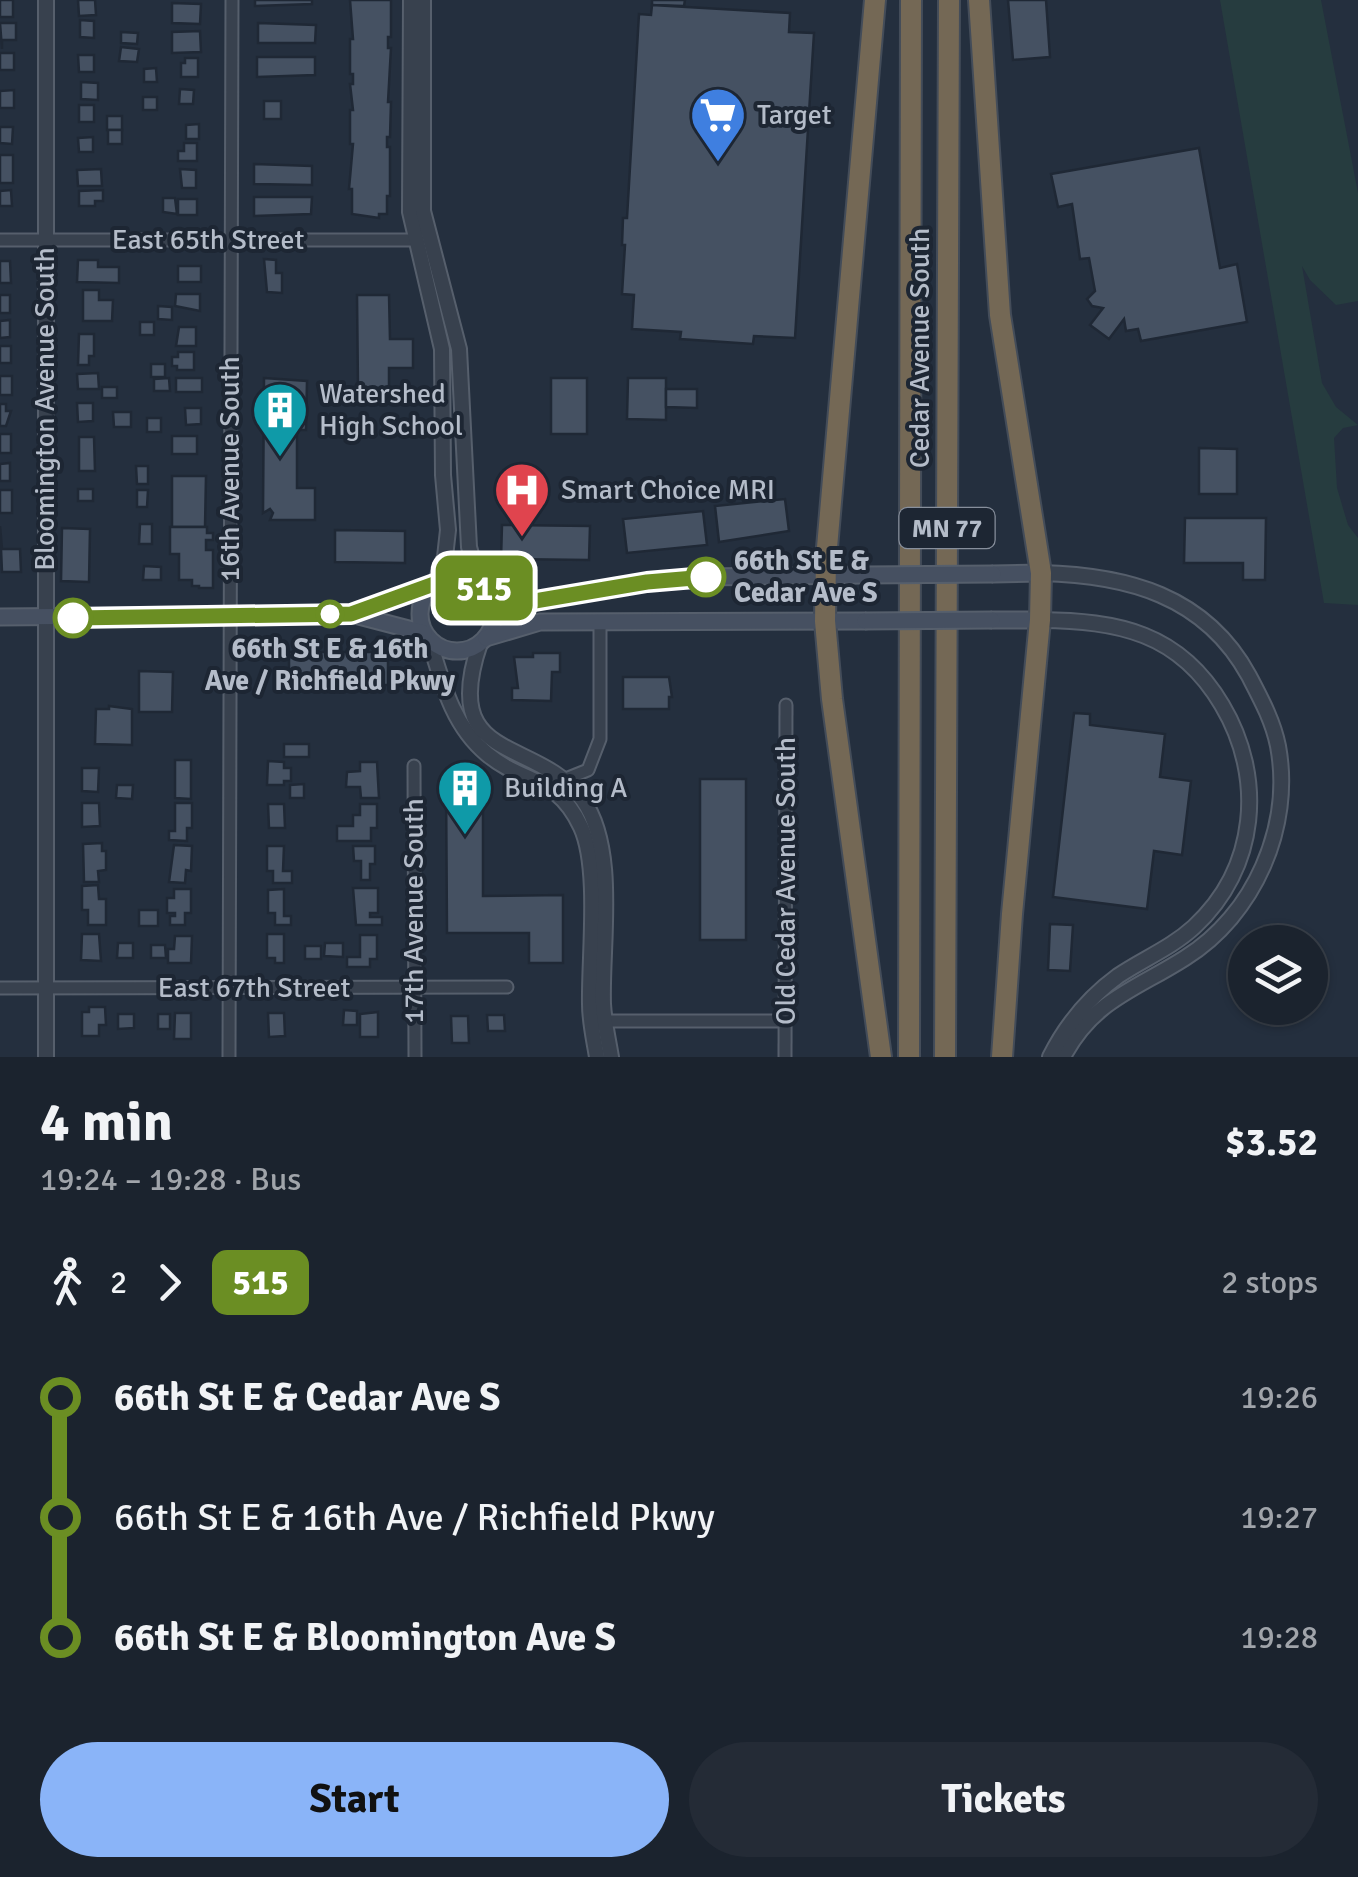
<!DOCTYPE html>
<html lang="en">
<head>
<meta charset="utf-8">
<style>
  :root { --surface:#1b232e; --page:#242b36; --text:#f1f3f6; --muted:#a0a4aa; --line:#39404a; --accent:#8ab4f8 }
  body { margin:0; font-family:Signika,sans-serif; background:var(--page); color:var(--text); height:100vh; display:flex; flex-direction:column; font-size:38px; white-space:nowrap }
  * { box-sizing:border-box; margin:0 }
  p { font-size:32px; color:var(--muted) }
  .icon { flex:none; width:55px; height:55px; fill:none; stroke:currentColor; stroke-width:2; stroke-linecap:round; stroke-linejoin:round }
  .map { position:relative; height:1057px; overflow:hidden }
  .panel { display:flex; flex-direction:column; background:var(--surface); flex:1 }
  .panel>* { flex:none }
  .badge { padding:0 20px; border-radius:15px; font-size:35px; line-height:65px }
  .fabs { position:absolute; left:1228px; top:925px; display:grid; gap:20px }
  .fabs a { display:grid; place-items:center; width:100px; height:100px; border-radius:50%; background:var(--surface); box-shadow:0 2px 8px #0004,0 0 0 2px var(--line); font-size:50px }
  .map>.badge { position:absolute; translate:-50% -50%; box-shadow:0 0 0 5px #fff }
  .legs { display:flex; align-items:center; gap:15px; height:110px; padding:0 40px; font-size:32px }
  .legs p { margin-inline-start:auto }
  .overview { display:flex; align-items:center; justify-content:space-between; height:170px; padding:0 40px }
  h1 { font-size:55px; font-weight:800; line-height:75px }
  .action { display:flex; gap:20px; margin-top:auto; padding:20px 40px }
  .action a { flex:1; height:115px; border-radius:60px; background:var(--accent); color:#111; font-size:40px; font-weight:800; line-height:115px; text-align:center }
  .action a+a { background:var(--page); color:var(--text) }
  ul { padding:0 40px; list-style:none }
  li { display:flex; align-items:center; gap:35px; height:120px; font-size:38px }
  li i { display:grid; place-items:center; width:15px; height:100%; margin:0 12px; background:currentColor }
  li i::after { content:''; width:25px; height:25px; margin:-12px; border:8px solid; border-radius:50%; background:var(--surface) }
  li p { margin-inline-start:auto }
  li:first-child i { background:linear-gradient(#0000 50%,currentColor 0) }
  li:last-child i { background:linear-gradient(currentColor 50%,#0000 0) }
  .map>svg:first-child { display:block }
</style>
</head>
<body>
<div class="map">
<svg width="1358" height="1057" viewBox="0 0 1358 1057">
  <rect width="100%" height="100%" fill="#242f3e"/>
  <path fill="#263c3f" d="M1220 0H1321L1358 193V301L1336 305 1310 280 1302 266 1322 383 1336 407 1358 425 1343 428 1334 438 1337 488 1348 525 1358 538V605L1324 603Z"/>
  <g fill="#455162" stroke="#1f2835" stroke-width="2.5">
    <rect x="0" y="0" width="13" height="17"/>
    <path d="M78 0H95L96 15 79 16Z"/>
    <path d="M255 0H312V4L255 6Z"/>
    <path d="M350 0H391V37H388V48H391L388 102H391L390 137H387V147H390V196H387V214H379V218L352 214V189H349L353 144H350V110H353L350 84H353V74H350V39H353Z"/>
    <path d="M652 0H685L684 6 652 5Z"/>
    <path d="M1008 0H1046L1050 57 1013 60Z"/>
    <path d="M172 3 201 4 200 24 172 23Z"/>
    <path d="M652 5 790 13 789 32 814 33 795 338 754 336 753 344 680 339 681 332 632 329 634 295 622 294 625 245H622L623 218H627L639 14 651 15Z"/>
    <path d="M80 20 94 21V38L80 37Z"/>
    <path d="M0 23H16V40H2V49Z"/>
    <path d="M258 23 316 25 315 43H258Z"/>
    <path d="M200 31 201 52 172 53V32Z"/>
    <path d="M121 32 138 33 137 44 121 43Z"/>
    <path d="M121 47 139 49 137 62 119 61Z"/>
    <rect x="0" y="53" width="14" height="17"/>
    <path d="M78 55H94V72H79Z"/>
    <path d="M257 57H315V75L257 77Z"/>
    <path d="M185 58H198V77H181V63H185Z"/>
    <path d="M156 68 157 82H144V69Z"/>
    <path d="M81 82 98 83V100L81 99Z"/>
    <path d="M180 89 194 90 193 104H179Z"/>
    <path d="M14 90V108H0V91Z"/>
    <rect x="143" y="97" width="14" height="13"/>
    <rect x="264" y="101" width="17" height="18"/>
    <rect x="79" y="105" width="15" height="17"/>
    <rect x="107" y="116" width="15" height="14"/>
    <path d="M199 124V139H186V125Z"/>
    <path d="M0 127H13L12 144 0 143Z"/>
    <rect x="108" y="130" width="14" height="14"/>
    <path d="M93 137V152H79L78 138Z"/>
    <path d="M184 143H197V161H178V151H184Z"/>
    <path d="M1199 148 1220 268 1237 264 1247 322 1141 341 1138 329 1126 331 1124 319 1109 339 1090 325 1103 308 1092 306 1087 299 1095 291 1089 258 1080 259 1072 204 1058 207 1051 174Z"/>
    <rect x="0" y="155" width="13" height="28"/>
    <path d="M254 164 312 166V185L254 184Z"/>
    <path d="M101 169 102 186H78L77 170Z"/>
    <path d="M180 169 196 170V188H182Z"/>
    <path d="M11 190 12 206H0V191Z"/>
    <path d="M103 190V201H95V206H79V191Z"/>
    <path d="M254 197H312L311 214 254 216Z"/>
    <path d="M163 198H175L177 214 163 212Z"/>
    <rect x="178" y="199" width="19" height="16"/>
    <path d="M264 259 276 260V273H282V293L267 292Z"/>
    <path d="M78 260H98V267H119V283L77 282Z"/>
    <path d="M0 261H10L11 283H0Z"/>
    <rect x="178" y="266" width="23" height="16"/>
    <path d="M83 290H99V300H113L112 321H83Z"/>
    <path d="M176 294H200V311L175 306Z"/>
    <rect x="0" y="295" width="10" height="18"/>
    <path d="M357 295H389L390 339H413V368H389V388H358Z"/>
    <path d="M158 306 172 307V320L158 319Z"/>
    <path d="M10 320V337L0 338V321Z"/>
    <rect x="140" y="322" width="14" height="13"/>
    <path d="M179 327H196V346H176Z"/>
    <path d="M79 334H94V356H89V365H78Z"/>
    <rect x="0" y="346" width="11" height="17"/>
    <path d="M178 352H194V370H177V366H172V357H178Z"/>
    <rect x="151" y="364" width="14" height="13"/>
    <path d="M98 373 99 389H78L77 374Z"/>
    <rect x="0" y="376" width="12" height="19"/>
    <path d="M169 378 170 391H154V379Z"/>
    <rect x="176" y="378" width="26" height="14"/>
    <path d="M264 378 307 381 306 430H297V488H315V520H270L273 513 270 509 263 513Z"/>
    <rect x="551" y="378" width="36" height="56"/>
    <path d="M628 378H666V420L627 419Z"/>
    <rect x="102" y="387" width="15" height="11"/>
    <path d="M666 389H697V408L666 407Z"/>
    <path d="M77 403H93V421L78 422Z"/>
    <path d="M0 404H6V411H11L6 426H0Z"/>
    <path d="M185 408H201V424L186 425Z"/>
    <path d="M113 412H131V427H114Z"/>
    <rect x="147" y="418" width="14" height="14"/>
    <rect x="0" y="434" width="11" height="19"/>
    <rect x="172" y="436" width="25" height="18"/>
    <path d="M79 437H94L95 471H79Z"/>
    <path d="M1199 448 1237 449V494H1199Z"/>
    <path d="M10 463V481H0V464Z"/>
    <path d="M136 466H148V484H137Z"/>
    <path d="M172 476H206L205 527H172Z"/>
    <rect x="78" y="489" width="15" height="12"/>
    <rect x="0" y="490" width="12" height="23"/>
    <path d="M137 490H148L147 507H137Z"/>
    <path d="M785 499 789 531 719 542 715 506Z"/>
    <path d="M703 511 707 545 627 553 623 519Z"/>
    <path d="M1185 518H1266L1265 580H1243V563H1184Z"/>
    <path d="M140 524H152V544H139Z"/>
    <path d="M502 525 590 526 589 560 501 559Z"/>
    <path d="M0 526 2 549H20L21 572H2Z"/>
    <path d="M170 527H207V533H213V540H206V550H213V588H199V586H192V580H179V554H170Z"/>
    <path d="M62 528 90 529 89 582 61 581Z"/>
    <path d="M335 530 405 531V563L335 562Z"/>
    <path d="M144 566 161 567V580H143Z"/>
    <rect x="289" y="652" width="99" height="33"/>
    <path d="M533 653H560V672H552L551 701 512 700V688H518L514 657H533Z"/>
    <path d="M139 671 173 672 172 712H139Z"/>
    <path d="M623 677H669L672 697H669V709H623Z"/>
    <path d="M109 706 132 709V745L95 744 96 709H109Z"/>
    <path d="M1074 713 1090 714V725L1165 734 1160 777 1191 781 1182 855 1154 851 1147 909 1053 897Z"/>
    <rect x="284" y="744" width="25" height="13"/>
    <path d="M175 760H191V799L175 798Z"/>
    <path d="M268 761 284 762V768H291V781H284V785H267Z"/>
    <path d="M360 762H377L379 798H361L360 787H346L347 772 360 771Z"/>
    <path d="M82 768H99L98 792 82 791Z"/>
    <path d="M446 778H483V896L563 895V963H529V933H447Z"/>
    <rect x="700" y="779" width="46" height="161"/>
    <path d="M304 784V798H290V785Z"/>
    <path d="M117 785H133L132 799 116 798Z"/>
    <path d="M82 803H99L100 826 82 827Z"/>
    <path d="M175 803H192V828H187V841L169 840V831H175Z"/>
    <path d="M268 804H284L285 828H269Z"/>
    <path d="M360 804H377V828H371V841H337V826H353V815H360Z"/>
    <path d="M102 843V851H106V870L98 871 99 882H84L83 844Z"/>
    <path d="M174 845 192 846 191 871 186 870 185 883 169 882Z"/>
    <path d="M267 846H284L283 871H292V883H273V871H267Z"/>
    <path d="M353 846H375V864H370V880H361V861H354Z"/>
    <path d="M98 885 99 899H106V925H88V910H82V886Z"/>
    <path d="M353 888H378V913H370V917H382V925H356Z"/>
    <path d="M174 889H191V913H185V925H170V916H175V913H167V898H174Z"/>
    <path d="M284 889V916H291V925H275V913H268V890Z"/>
    <rect x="139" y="910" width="19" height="16"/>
    <path d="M1050 924 1073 925 1070 971 1048 970Z"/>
    <path d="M82 934H99L101 961 81 960Z"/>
    <path d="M267 934H284V963H275V958H267Z"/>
    <path d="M360 935H377V959H370V967H347V957H360Z"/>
    <path d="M175 936H192L191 963H168V949H174Z"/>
    <path d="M118 943H133V958H117Z"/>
    <path d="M325 943H343V957L324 956Z"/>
    <path d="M151 945H165L166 958H151Z"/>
    <rect x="305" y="946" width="16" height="13"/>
    <path d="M89 1007H105L106 1025H99V1036H82V1012H89Z"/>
    <path d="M344 1010 357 1011V1025H343Z"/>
    <path d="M378 1012V1037H360V1014Z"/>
    <path d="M175 1013H191V1039H174Z"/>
    <path d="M268 1013H284L285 1036 269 1037Z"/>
    <path d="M118 1014H134V1028L118 1029Z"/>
    <rect x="158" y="1014" width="12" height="15"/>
    <path d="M487 1015H504L505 1031H488Z"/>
    <path d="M451 1016H468L469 1043H452Z"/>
  </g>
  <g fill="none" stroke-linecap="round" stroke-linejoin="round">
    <g stroke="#565f6c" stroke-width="15">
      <g id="minor">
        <path d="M0 240H415"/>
        <path d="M414 766 415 1057"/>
        <path d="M563 780 588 770 600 739V622"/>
        <path d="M0 988 507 987"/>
        <path d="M600 1021H785"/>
        <path d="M229 1057 232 0"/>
        <path d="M785 1057 786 705"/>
      </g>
    </g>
    <g stroke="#565f6c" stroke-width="18">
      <g id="tertiary">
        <path d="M411 0 410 212 442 349 443 475 448 530 445 557 435 584"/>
        <path d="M423 0V211L459 349 469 547 479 583"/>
        <path d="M1041 573C1126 575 1205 595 1249 676 1261 699 1273 721 1278 746 1293 827 1254 915 1185 958 1135 990 1093 1000 1063 1057"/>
        <path d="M1040 620C1118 621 1179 632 1222 705 1265 777 1258 868 1194 927 1171 948 1143 959 1118 976 1088 998 1066 1025 1050 1057"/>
        <path d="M429 639C442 682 452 725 487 754 524 785 557 775 581 827 600 868 589 957 590 1004 590 1022 594 1039 597 1057"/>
        <path d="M480 643C438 766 536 735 583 800 618 850 601 944 603 1004 604 1022 608 1039 611 1057"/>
        <path d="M46 1057V0"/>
      </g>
    </g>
    <g stroke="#565f6c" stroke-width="19">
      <g id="secondary">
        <path d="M993 574 1041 573"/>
        <circle cx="457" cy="614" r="37"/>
        <path d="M487 591 506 600 523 603 647 582 702 577 864 575"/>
        <path d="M351 614 424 633"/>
        <path d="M0 617 351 614 430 588"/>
        <path d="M992 620H1040"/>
        <path d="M486 638 540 622 865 621"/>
      </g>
    </g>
    <g stroke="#434c59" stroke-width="24">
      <g id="motorway">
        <path d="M875 0 826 559 825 621 832 699 881 1057"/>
        <path d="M979 0 1000 315 1041 573 1040 620 1012 914 1002 1057"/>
        <path d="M909 1057 911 0"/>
        <path d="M945 1057 949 0"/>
      </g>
    </g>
    <use href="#minor" stroke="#38414e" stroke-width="11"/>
    <use href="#tertiary" stroke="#38414e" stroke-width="14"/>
    <use href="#secondary" stroke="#465061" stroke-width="15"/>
    <use href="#motorway" stroke="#746855" stroke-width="20"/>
    <g stroke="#565f6c" stroke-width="19" stroke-linecap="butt">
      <g id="secondary-bridge">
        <path d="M864 575 993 574"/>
        <path d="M865 621 992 620"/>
      </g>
    </g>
    <use href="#secondary-bridge" stroke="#465061" stroke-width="15"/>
  </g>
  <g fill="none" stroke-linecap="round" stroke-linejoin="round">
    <g stroke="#fff" stroke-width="22">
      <path id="line-1" d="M73 618 351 614 456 576 478 583 506 600 523 603 647 582 706 577"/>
    </g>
    <use href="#line-1" stroke="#6b8e23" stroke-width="15"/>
  </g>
  <defs>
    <g id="supermarket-pin" transform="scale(2.875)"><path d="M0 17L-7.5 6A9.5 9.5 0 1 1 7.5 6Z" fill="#3f7fe0" stroke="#1d2633"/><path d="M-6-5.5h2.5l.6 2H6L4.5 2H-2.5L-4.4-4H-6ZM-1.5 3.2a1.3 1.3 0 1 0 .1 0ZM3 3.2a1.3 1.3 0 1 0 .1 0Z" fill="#fff"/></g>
    <g id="building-pin" transform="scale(2.875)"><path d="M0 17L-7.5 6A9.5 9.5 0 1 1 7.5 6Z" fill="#0f9aa8" stroke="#1d2633"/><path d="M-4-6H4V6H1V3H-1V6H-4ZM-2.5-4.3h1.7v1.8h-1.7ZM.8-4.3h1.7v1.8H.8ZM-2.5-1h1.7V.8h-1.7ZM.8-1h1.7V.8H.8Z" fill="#fff"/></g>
    <g id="hospital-pin" transform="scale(2.875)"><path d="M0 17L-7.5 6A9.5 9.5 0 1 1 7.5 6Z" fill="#e0444e" stroke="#1d2633"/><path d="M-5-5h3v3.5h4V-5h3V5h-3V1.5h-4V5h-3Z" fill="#fff"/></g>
  </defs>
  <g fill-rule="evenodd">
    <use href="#supermarket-pin" x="718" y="115"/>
    <use href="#building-pin" x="280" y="410"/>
    <use href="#hospital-pin" x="522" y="490"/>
    <use href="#building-pin" x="465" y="788"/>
  </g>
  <g fill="#fff" stroke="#6b8e23" stroke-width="5">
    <circle cx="706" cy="577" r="18"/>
    <circle cx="330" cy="614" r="12"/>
    <circle cx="73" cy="618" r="18"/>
  </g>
  <g text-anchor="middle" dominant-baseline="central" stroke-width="8" stroke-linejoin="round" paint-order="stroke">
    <rect fill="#1d2633" stroke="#878f9c" stroke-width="2.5" x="899.5" y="508" width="95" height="40" rx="8"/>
    <g font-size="25" font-weight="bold" fill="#b4bcc9">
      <text x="947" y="528">MN 77</text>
    </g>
    <g font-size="28" fill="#b4bcc9" stroke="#1d2633" text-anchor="start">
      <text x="757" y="115">Target</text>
      <text x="319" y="394">Watershed<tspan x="319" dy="32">High School</tspan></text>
      <text x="561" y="490">Smart Choice MRI</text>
      <text x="504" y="788">Building A</text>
    </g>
    <g font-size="28" fill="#b4bcc9" stroke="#1d2633">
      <text x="208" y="240">East 65th Street</text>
      <text transform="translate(920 348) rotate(-90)">Cedar Avenue South</text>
      <text transform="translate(45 409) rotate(-90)">Bloomington Avenue South</text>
      <text transform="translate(230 469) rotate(-90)">16th Avenue South</text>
      <text transform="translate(786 881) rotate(-90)">Old Cedar Avenue South</text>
      <text transform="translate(414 911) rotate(-90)">17th Avenue South</text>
      <text x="254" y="988">East 67th Street</text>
    </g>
    <g font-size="28" font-weight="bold" fill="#b4bcc9" stroke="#1d2633" text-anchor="start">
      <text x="734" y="561">66th St E &amp;<tspan x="734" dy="32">Cedar Ave S</tspan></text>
      <text x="330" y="649" text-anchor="middle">66th St E &amp; 16th<tspan x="330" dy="32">Ave / Richfield Pkwy</tspan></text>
    </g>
  </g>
</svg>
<div class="fabs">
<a><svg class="icon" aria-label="layers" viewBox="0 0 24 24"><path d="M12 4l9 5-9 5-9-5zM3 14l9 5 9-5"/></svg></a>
</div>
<b class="badge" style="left:484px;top:588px;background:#6b8e23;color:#fff">515</b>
</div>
<section class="panel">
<div class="overview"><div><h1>4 min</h1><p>19:24 – 19:28 · Bus</p></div><b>$3.52</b></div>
<div class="legs"><svg class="icon" aria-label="walk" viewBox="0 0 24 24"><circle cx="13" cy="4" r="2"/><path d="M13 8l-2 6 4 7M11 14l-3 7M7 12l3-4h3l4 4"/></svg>2<svg class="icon" aria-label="forward" viewBox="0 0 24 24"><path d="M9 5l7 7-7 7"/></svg><b class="badge" style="background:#6b8e23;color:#fff">515</b><p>2 stops</p></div>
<ul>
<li><i style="color:#6b8e23"></i><b>66th St E &amp; Cedar Ave S</b><p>19:26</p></li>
<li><i style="color:#6b8e23"></i><span>66th St E &amp; 16th Ave / Richfield Pkwy</span><p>19:27</p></li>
<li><i style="color:#6b8e23"></i><b>66th St E &amp; Bloomington Ave S</b><p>19:28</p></li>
</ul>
<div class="action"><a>Start</a><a>Tickets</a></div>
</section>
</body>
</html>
